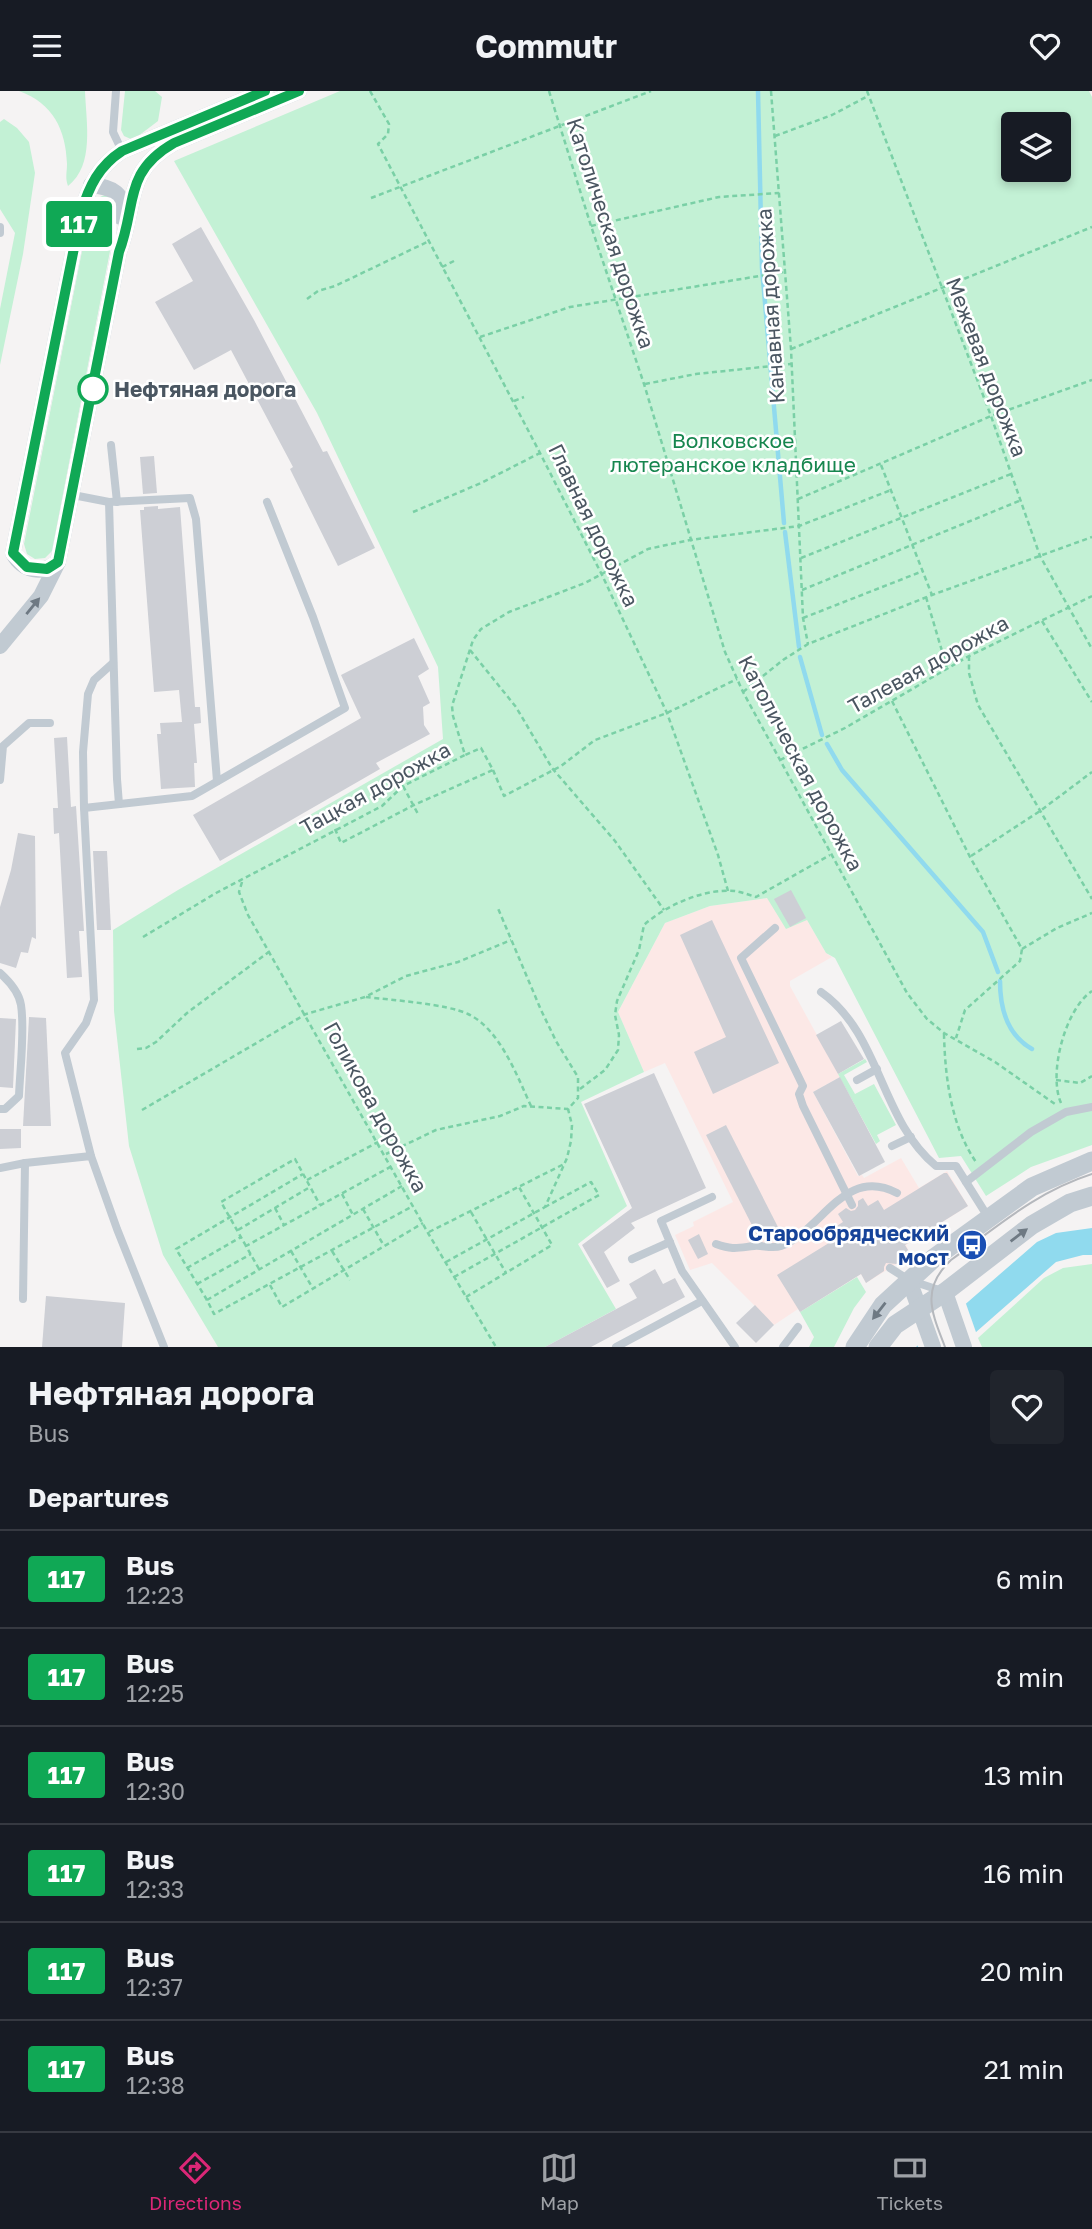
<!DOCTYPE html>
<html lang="en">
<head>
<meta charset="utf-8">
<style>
  :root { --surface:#171b24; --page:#20242c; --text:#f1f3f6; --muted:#9ea1a6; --line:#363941; --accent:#db2777 }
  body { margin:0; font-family:"Golos Text",sans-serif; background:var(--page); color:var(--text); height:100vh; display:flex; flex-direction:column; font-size:26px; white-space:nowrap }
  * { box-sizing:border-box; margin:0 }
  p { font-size:23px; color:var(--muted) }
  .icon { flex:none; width:38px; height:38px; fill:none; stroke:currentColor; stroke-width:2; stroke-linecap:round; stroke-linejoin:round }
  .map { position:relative; height:1256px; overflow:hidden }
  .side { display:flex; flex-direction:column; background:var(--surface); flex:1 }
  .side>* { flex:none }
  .badge { padding:0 14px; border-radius:5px; font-size:24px; line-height:46px }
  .fabs { position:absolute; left:1001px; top:21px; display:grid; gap:14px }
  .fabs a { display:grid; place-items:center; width:70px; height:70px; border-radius:7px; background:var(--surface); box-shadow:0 4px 10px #0003; font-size:35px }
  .map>.badge { position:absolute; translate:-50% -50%; box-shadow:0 0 0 4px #fff }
  h2 { padding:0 28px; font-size:26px; line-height:63px }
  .round { display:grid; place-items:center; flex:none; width:74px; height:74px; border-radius:7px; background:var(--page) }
  .summary { display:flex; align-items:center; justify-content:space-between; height:119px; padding:0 28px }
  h1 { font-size:33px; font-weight:700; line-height:52px }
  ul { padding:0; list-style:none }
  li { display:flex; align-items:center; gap:21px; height:98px; padding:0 28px; border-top:2px solid var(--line) }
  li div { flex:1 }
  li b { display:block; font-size:26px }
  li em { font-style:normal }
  li .badge { min-width:77px; font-weight:700; text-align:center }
  header { display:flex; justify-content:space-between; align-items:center; height:91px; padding:0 28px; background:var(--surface); font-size:32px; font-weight:700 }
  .tab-bar { display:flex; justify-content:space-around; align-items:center; height:98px; border-top:2px solid var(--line); background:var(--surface); font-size:19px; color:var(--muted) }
  .tab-bar a { display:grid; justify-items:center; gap:4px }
  .tab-bar .selected { color:var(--accent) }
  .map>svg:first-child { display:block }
</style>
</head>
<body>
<header><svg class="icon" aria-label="menu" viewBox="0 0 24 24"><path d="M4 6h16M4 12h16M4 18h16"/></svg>Commutr<svg class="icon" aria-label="heart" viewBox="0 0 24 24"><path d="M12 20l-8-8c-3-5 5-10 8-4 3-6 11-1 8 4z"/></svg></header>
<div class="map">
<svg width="1092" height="1256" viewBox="0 0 1092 1256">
  <rect width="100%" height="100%" fill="#f5f3f3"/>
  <path fill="#fce8e6" d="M767 807 807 829 826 862 832 866 790 890V895L840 986 813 1001 858 1085 862 1084 864 1087 901 1067 919 1097 947 1080 968 1115 906 1154 911 1164 866 1192 861 1183 800 1221 798 1218 774 1234 712 1172 690 1179 675 1144 694 1135 693 1131 733 1111 665 972 644 981 618 921 665 832 710 815Z"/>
  <g fill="#c3f1d5" fill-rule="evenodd">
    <path d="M19 0H85C86 31 95 74 68 95 65 87 67 81 67 73 66 39 53 12 19 0Z"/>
    <path d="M125 0H155L162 6 158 30 133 49 124 45 121 39Z"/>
    <path d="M340 0H1089L1092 6V1054L1031 1076 986 1105 961 1065 939 1067 835 867 826 862 807 829 786 838 767 807 710 815 665 832 618 921 644 981 581 1011 627 1115 578 1153 616 1218 545 1256H218L163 1164 129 1055 114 920 113 839 178 799 443 648 438 576 317 322 174 70ZM1013 33H1059V79H1013Z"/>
    <path d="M4 28 17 37 29 51 35 82 23 163 0 274V218L15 142 0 118V31Z"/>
    <path d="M105 104 112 105 117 124 52 460 45 467 35 468 27 463 24 453 85 145C88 131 89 108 105 104Z"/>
    <path d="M865 968 867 971 844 984 855 1003 874 993 896 1034 877 1044 880 1050 876 1053 838 983Z"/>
    <path d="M1092 1173V1256H982L978 1247 1044 1187 1063 1177Z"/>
    <path d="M857 1186 866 1201 854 1217 834 1256H809L814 1246 800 1221Z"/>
  </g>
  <path fill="#90daee" d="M1092 1137V1164H1083L1056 1171 959 1256H916L1037 1151 1056 1142Z"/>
  <path fill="#f5f3f3" d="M965 1210 977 1244 964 1256H918L917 1251Z"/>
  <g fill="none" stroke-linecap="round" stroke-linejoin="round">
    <g stroke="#90daee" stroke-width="4.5">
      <path d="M758 0 762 177 784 432"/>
      <path d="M785 441 799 556"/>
      <path d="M800 566 822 644"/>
      <path d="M827 653 842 679 983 841 998 881"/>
      <path d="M1000 890C1000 918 1007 944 1032 958"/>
    </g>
  </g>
  <g fill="#cdcfd5">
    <path d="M201 136 254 229 323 361 327 360 375 457 338 475 290 378 293 376 231 259 194 279 155 211 193 190 172 153Z"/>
    <path d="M154 365 157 402 143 403 140 366Z"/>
    <path d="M158 415V418L180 416 195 616H200L201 632 194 633 197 672H194L195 696 161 698 157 643H161L160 632 182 631 179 599 154 601 140 419H144V416Z"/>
    <path d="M414 547 429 578 418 585 430 612 423 616 424 634 430 643 376 672 380 678 220 770 193 724 361 627 341 584Z"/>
    <path d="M67 646 71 716 76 715 84 840H79L82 886 67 887 59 742 54 743 53 717H58L54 647Z"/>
    <path d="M18 742 35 745 36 848 32 846 28 862 21 861 16 877 0 872V816L11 779Z"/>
    <path d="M93 760H107L111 839H97Z"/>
    <path d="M791 799 806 827 790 836 774 808Z"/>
    <path d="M712 829 779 972 713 1003 694 961 726 946 680 844Z"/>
    <path d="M29 926 46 927 51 1035H23Z"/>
    <path d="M0 927 16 928 13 997 0 996Z"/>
    <path d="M841 930 864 968 838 983 816 944Z"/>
    <path d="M654 982 706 1097 631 1132 635 1137 604 1161 620 1190 607 1197 582 1154 632 1117 584 1013Z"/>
    <path d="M840 986 885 1071 859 1085 813 1001Z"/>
    <path d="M726 1034 779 1138 759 1148 706 1044Z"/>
    <path d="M0 1038H21V1057L0 1058Z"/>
    <path d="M944 1082H947L968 1115 905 1154 911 1164 896 1173 886 1172 884 1176V1180L866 1192 861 1183 800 1221 777 1184 837 1147 832 1138 843 1131 838 1123 846 1117 851 1120 855 1119 858 1115V1110L863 1107 868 1115 878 1109 884 1119Z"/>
    <path d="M699 1143 708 1163 698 1168 688 1149Z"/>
    <path d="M655 1178 663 1193 675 1187 685 1206 591 1256H545L637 1207 629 1193Z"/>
    <path d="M46 1205 125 1212 122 1256H42Z"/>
    <path d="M755 1214 774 1234 756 1252 736 1232Z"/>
  </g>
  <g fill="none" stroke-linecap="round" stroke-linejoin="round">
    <g stroke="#7ad0a6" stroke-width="2.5" stroke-dasharray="5 3.5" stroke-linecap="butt">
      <path d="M370 0 389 33 388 43 378 53 540 362 602 484 667 622 718 764 728 800"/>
      <path d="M549 0 591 135 644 293 725 561 743 601 907 902 927 928 944 942 995 971 1055 1013"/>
      <path d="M771 0 791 258 803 527 808 553"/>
      <path d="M867 0 991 325 1040 465 1092 558"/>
      <path d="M775 45 832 24 868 5"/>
      <path d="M371 107 651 0"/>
      <path d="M591 135 719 106 779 102"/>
      <path d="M442 176 454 170"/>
      <path d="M307 208 318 200 335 195 427 151"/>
      <path d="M480 246 570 216 784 181"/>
      <path d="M791 258 1092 136"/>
      <path d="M645 293 696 283 791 273"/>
      <path d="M514 310 524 306"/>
      <path d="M881 374 932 504"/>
      <path d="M798 408 991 325 1092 289"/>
      <path d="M413 421 481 392 540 362"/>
      <path d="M801 467 1011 383"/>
      <path d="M802 499 1019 410"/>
      <path d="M926 506 947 577"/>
      <path d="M803 527 923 480"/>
      <path d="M1042 530 1092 611"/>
      <path d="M470 559 516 616 552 677 615 750 664 819"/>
      <path d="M969 565V582L978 614 1092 808"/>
      <path d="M743 601 783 569 808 553 932 504 1092 446"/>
      <path d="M892 610 970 766 1022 858 1020 870 965 919 956 947"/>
      <path d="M780 669 845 637 969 565 1092 505"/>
      <path d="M493 679 504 705 561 675 595 649 667 622 737 588"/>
      <path d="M403 695 418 723"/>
      <path d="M335 738 341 752 414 714 493 679 481 657 465 664"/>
      <path d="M971 765 1040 720 1092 681"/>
      <path d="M242 791 239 801 248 824 428 1142 496 1256"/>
      <path d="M143 846 216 802 382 715 403 695 465 664 453 625 452 615 473 549 481 538 509 521 585 492 648 458 690 449 799 435 891 399"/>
      <path d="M1022 858 1057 837 1092 822"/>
      <path d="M366 906C391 909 447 913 468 923 500 938 517 985 531 1015"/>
      <path d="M944 943C945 986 951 1035 976 1071"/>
      <path d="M137 958 146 957 156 951 187 922 270 860"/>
      <path d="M1056 989 1080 992 1092 985"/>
      <path d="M580 998 605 979 618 959 619 944 615 924 617 910 639 859 644 834C666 814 705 797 735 800 742 801 749 804 756 806L830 764"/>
      <path d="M1061 1012C1048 983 1065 918 1092 900"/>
      <path d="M142 1019 306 923 365 906 406 885 458 871 511 849"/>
      <path d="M386 1063 436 1039 500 1025 524 1015 568 1018 578 1007V986L556 950 541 919 497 815"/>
      <path d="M307 1089 378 1051"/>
      <path d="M402 1095 207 1209 214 1223 413 1115"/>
      <path d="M342 1103 353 1124"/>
      <path d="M275 1117 284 1134"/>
      <path d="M363 1118 384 1155"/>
      <path d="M471 1121 506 1182"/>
      <path d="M238 1139 310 1096"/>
      <path d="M429 1141 564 1073"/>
      <path d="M246 1155 221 1111 295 1068 320 1114"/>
      <path d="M291 1160 312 1196"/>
      <path d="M332 1160 350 1189"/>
      <path d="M446 1171 545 1116 567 1067 571 1050 572 1034 568 1018"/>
      <path d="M187 1177 241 1146"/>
      <path d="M259 1178 246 1155 392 1075"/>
      <path d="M454 1186 599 1104 591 1091 545 1116"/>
      <path d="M197 1193 251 1163"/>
      <path d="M270 1194 282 1216 423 1132"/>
      <path d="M466 1206 552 1154 519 1096"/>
      <path d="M207 1209 176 1158 303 1083"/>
    </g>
    <g stroke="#c1cad2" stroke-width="8">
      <path d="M116 0 113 41 122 60"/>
      <path d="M0 136V142"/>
      <path d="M111 354 117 411"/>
      <path d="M73 404 109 411 190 407 196 428 217 690"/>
      <path d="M109 411 117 688 119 713"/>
      <path d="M113 572 94 589 88 603 83 661 84 717 192 705 345 617 313 526 267 411"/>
      <path d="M0 689 3 655 29 632H50"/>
      <path d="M84 717 94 909 86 932 65 962 91 1065"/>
      <path d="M775 837 741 867 803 995 799 1003 803 1015 852 1114"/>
      <path d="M0 882C10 891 19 901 21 914 25 940 20 978 19 1005L5 1018H0"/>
      <path d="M821 901C881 943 880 1029 936 1075H956L988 1126"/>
      <path d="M857 989 877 978"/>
      <path d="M892 1055 911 1046"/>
      <path d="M0 1077 25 1072 91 1065 117 1138 164 1256"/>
      <path d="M966 1091 1031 1041 1066 1021 1092 1016"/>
      <path d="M712 1106 661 1130 682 1180 735 1256"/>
      <path d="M716 1153C733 1159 737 1157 754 1155 762 1154 772 1158 781 1155 822 1140 844 1074 897 1102"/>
      <path d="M632 1168 670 1151"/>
      <path d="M890 1177 909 1189 942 1200"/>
      <path d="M23 1208 25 1072"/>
      <path d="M616 1256 702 1210"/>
      <path d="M783 1256 798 1236"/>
    </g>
    <g stroke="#c1cad2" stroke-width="16">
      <path d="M91 94C112 96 126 102 121 126"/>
      <path d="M58 471C42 484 23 480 13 462L81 122C89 95 99 75 122 60L265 0"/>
      <path d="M0 555 41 505 58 471 119 161C137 114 123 81 174 52L299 0"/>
      <path d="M909 1189 933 1256"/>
      <path d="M945 1201 964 1256"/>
    </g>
    <g stroke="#c1cad2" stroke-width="19">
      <path d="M855 1256 883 1214 934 1167 1032 1096 1092 1070"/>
      <path d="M878 1256 895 1234 945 1201 1032 1134 1070 1112 1092 1105"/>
    </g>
    <path stroke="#b5b8bd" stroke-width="2" d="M945 1256C932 1222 920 1198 951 1169 998 1135 1036 1101 1092 1083"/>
  </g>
  <defs><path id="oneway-solid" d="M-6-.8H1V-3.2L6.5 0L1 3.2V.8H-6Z" transform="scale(1.75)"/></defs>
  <g fill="#6e7983">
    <use href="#oneway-solid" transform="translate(33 515) rotate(-51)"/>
    <use href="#oneway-solid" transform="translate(1019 1144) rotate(-37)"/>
    <use href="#oneway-solid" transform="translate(879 1220) rotate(128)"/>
  </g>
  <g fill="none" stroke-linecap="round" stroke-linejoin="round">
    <g stroke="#fff" stroke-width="16">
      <path id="line" d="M265 0 122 60C99 75 89 95 81 122L13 462 27 476 47 478 58 471 119 161C137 114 123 81 174 52L299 0"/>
    </g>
    <use href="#line" stroke="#10a855" stroke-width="10"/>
  </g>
  <defs>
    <g id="bus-disc" transform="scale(1.575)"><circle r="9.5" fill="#1a4fb4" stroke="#fff"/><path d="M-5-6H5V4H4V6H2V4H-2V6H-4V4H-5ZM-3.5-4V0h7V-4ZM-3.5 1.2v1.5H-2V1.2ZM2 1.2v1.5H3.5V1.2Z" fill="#fff"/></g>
  </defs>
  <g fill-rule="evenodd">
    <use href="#bus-disc" x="972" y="1154"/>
  </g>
  <circle fill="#fff" stroke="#10a855" stroke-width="3.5" cx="93" cy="298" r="14"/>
  <g text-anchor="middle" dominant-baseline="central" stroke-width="5" stroke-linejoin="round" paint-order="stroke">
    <g font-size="21" fill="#4a5661" stroke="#fff">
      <text transform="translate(611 142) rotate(72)">Католическая дорожка</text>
      <text transform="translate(770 215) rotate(-94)">Канавная дорожка</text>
      <text transform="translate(987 276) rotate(69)">Межевая дорожка</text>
      <text transform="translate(594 434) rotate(64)">Главная дорожка</text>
      <text transform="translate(928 573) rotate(-29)">Талевая дорожка</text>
      <text transform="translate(801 672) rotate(62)">Католическая дорожка</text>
      <text transform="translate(375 697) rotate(-29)">Тацкая дорожка</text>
      <text transform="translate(376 1016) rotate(61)">Голикова дорожка</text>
    </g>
    <g font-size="21" font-weight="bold" fill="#4a5661" stroke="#fff" text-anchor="start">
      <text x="114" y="298">Нефтяная дорога</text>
    </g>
    <g font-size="21" fill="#17864f" stroke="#fff">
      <text x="733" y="349">Волковское<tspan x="733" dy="24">лютеранское кладбище</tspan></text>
    </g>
    <g font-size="21" font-weight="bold" fill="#164399" stroke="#fff" text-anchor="end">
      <text x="949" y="1142">Старообрядческий<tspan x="949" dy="24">мост</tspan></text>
    </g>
  </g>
</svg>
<div class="fabs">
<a><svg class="icon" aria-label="layers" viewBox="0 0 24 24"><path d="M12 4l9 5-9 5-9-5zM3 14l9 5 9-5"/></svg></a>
</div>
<b class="badge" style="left:79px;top:133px;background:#10a855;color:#fff">117</b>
</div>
<section class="side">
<div class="summary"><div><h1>Нефтяная дорога</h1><p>Bus</p></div><a class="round"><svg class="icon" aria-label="heart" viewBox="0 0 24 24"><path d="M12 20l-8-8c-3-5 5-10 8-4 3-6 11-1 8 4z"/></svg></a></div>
<h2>Departures</h2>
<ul>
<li><span class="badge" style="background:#10a855;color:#fff">117</span><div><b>Bus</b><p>12:23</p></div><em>6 min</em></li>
<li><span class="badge" style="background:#10a855;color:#fff">117</span><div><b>Bus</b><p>12:25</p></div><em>8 min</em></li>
<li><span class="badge" style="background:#10a855;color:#fff">117</span><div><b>Bus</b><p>12:30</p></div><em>13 min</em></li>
<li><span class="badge" style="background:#10a855;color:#fff">117</span><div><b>Bus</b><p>12:33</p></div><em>16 min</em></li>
<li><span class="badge" style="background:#10a855;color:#fff">117</span><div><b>Bus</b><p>12:37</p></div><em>20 min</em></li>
<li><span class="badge" style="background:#10a855;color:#fff">117</span><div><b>Bus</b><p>12:38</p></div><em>21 min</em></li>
</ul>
</section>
<nav class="tab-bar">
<a class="selected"><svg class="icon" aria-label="directions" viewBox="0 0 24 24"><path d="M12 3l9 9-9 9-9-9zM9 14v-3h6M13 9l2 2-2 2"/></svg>Directions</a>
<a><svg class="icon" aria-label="map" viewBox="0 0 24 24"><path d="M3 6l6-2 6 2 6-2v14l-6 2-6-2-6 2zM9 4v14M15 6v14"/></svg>Map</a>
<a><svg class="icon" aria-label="tickets" viewBox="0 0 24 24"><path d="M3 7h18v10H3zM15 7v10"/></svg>Tickets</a>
</nav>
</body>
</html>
